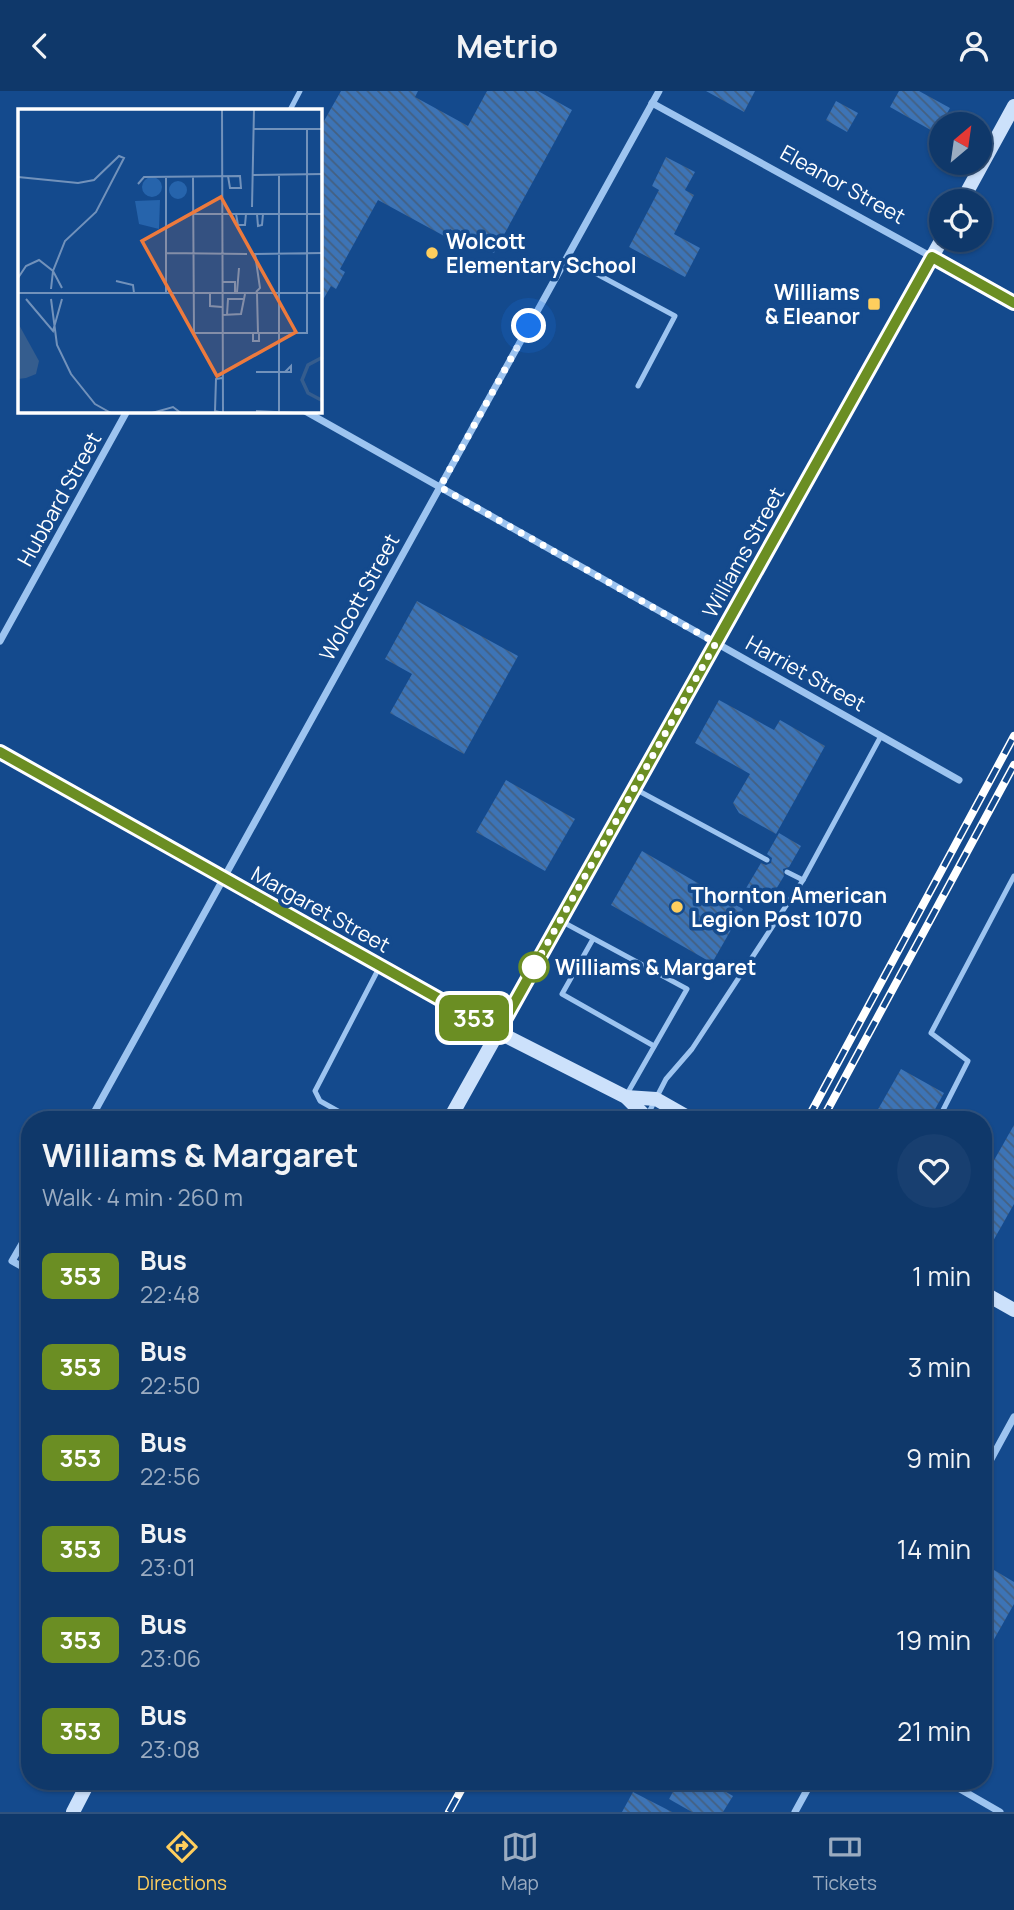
<!DOCTYPE html>
<html lang="en">
<head>
<meta charset="utf-8">
<style>
  :root { --surface:#0f386a; --page:#183f70; --text:#f1f3f6; --muted:#9bacc1; --line:#2f527e; --accent:#ffce5d }
  body { margin:0; font-family:Manrope,sans-serif; background:var(--page); color:var(--text); height:100vh; display:flex; flex-direction:column; font-size:26px; white-space:nowrap }
  * { box-sizing:border-box; margin:0 }
  p { font-size:23px; color:var(--muted) }
  .icon { flex:none; width:38px; height:38px; fill:none; stroke:currentColor; stroke-width:2; stroke-linecap:round; stroke-linejoin:round }
  .map { position:relative; flex:1; overflow:hidden }
  .drawer { position:absolute; left:21px; top:1020px; width:971px; height:679px; display:flex; flex-direction:column; background:var(--surface); border-radius:28px; box-shadow:0 2px 5px #0004,0 0 0 2px var(--line) }
  .drawer>* { flex:none }
  .badge { padding:0 14px; border-radius:10px; font-size:24px; line-height:46px }
  .needle { width:46px; rotate:29deg }
  .buttons { position:absolute; left:929px; top:21px; display:grid; gap:14px }
  .buttons a { display:grid; place-items:center; width:63px; height:63px; border-radius:50%; background:var(--surface); box-shadow:0 2px 5px #0004,0 0 0 2px var(--line); font-size:35px }
  .you { position:absolute; width:35px; height:35px; margin:-18px; border:5px solid #fff; border-radius:50%; background:#1a73e8; box-shadow:0 0 0 10px #1a73e833 }
  .map>.badge { position:absolute; translate:-50% -50%; box-shadow:0 0 0 4px #fff }
  .round { display:grid; place-items:center; flex:none; width:74px; height:74px; border-radius:37px; background:var(--page) }
  .summary { display:flex; align-items:center; justify-content:space-between; height:119px; padding:0 21px }
  h1 { font-size:33px; font-weight:700; line-height:52px }
  ul { padding:0; list-style:none }
  li { display:flex; align-items:center; gap:21px; height:91px; padding:0 21px }
  li div { flex:1 }
  li b { display:block; font-size:26px }
  li em { font-style:normal }
  li .badge { min-width:77px; font-weight:700; text-align:center }
  header { display:flex; justify-content:space-between; align-items:center; height:91px; padding:0 21px; background:var(--surface); font-size:32px; font-weight:700 }
  .tabs { display:flex; justify-content:space-around; align-items:center; height:98px; border-top:2px solid var(--line); background:var(--surface); font-size:19px; color:var(--muted) }
  .tabs a { display:grid; justify-items:center; gap:4px }
  .tabs .on { color:var(--accent) }
  .map>svg:first-child { display:block }
</style>
</head>
<body>
<header><svg class="icon" aria-label="back" viewBox="0 0 24 24"><path d="M15 5l-7 7 7 7"/></svg>Metrio<svg class="icon" aria-label="person" viewBox="0 0 24 24"><circle cx="12" cy="8" r="4"/><path d="M4 21q1-7 8-7t8 7"/></svg></header>
<div class="map">
<svg width="1014" height="1721" viewBox="0 0 1014 1721">
  <defs>
    <pattern id="building-back-hatch" width="6" height="6" patternUnits="userSpaceOnUse" patternTransform="scale(1.75)"><rect width="6" height="6" fill="#3d74b6"/><path d="M-1 5l2 2M0 0l6 6M5-1l2 2" fill="none" stroke="#446081"/></pattern>
  </defs>
  <rect width="100%" height="100%" fill="#144a8d"/>
  <g fill="url(#building-back-hatch)">
    <path d="M341 0H418L415 6 468 35 487 0H538L572 19 494 162 450 138 446 146 378 109 340 178 345 181 336 198 331 195 320 214V37Z"/>
    <path d="M706 0H755L744 21Z"/>
    <path d="M899 0H919L950 17 936 42 890 16Z"/>
    <path d="M836 10 858 22 847 41 826 29Z"/>
    <path d="M666 66 695 81 685 99 694 104 674 143 700 157 685 186 629 156 659 99 652 95Z"/>
    <path d="M417 510 518 565 464 663 390 622 412 583 385 568Z"/>
    <path d="M719 609 774 639 780 629 825 655 776 743 739 722 733 712 750 683 695 652Z"/>
    <path d="M506 689 575 728 545 780 476 741Z"/>
    <path d="M779 742 801 755 789 776 783 778 784 785 767 813 745 799 761 772 766 774 771 772 772 767 767 763Z"/>
    <path d="M642 760 743 818 712 872 611 814Z"/>
    <path d="M901 978 944 1002 929 1029H872Z"/>
    <path d="M1014 1034V1113L984 1166V1087Z"/>
    <path d="M984 1473 1014 1491V1513L984 1566Z"/>
    <path d="M679 1690H707L733 1705 723 1721H692L669 1708Z"/>
    <path d="M633 1701 672 1721H622Z"/>
  </g>
  <g fill="none" stroke-linecap="round" stroke-linejoin="round">
    <g stroke="#9dc4f0" stroke-width="5">
      <path d="M290 19 300 0"/>
      <path d="M567 167 675 225 638 295"/>
      <path d="M637 699 767 769"/>
      <path d="M787 781 803 789 881 645"/>
      <path d="M561 830 687 898 627 1003"/>
      <path d="M593 848 562 903 654 955"/>
      <path d="M647 1025 666 988 692 958 803 789"/>
      <path d="M354 1029 320 1010 315 1000 380 875"/>
      <path d="M938 1029 968 970 931 942 1014 785"/>
    </g>
    <g stroke="#9dc4f0" stroke-width="7">
      <path d="M652 12 932 166"/>
      <path d="M305 320 959 689"/>
      <path d="M0 550 127 320"/>
      <path d="M90 1029 659 0"/>
      <path d="M30 1139 12 1170 30 1180"/>
      <path d="M984 1381 1014 1326"/>
      <path d="M946 1690 1000 1721"/>
      <path d="M795 1721 812 1690"/>
    </g>
    <g stroke="#cce1fb" stroke-width="14">
      <path d="M962 110 1014 15"/>
      <path d="M932 166 1014 212"/>
      <path d="M0 661 498 941 626 1006 649 1029"/>
      <path d="M626 1006 656 1008 693 1029"/>
      <path d="M449 1029 942 148"/>
      <path d="M984 1202 1014 1219"/>
      <path d="M73 1721 89 1690"/>
    </g>
    <g stroke="#fff" stroke-width="8">
      <g id="rail">
        <path d="M807 1029 1014 645"/>
        <path d="M822 1029 1014 674"/>
        <path d="M449 1721 466 1690"/>
      </g>
    </g>
    <use href="#rail" stroke="#144a8d" stroke-width="5" stroke-dasharray="16" stroke-linecap="butt"/>
  </g>
  <g fill="none" stroke-linecap="round" stroke-linejoin="round">
    <g stroke="#fff" stroke-width="16">
      <path id="line" d="M0 661 498 941 932 166 1014 212"/>
    </g>
    <use href="#line" stroke="#6b8e23" stroke-width="10"/>
    <path stroke="#fff" stroke-width="7" stroke-dasharray="0 12.6" d="M529 235 440 396 716 552 534 876"/>
  </g>
  <g fill="#ffce5d" stroke="#144a8d" stroke-width="2.5">
    <circle cx="432" cy="162" r="7"/>
    <rect x="867" y="206" width="14" height="14" rx="3.5"/>
    <circle cx="677" cy="816" r="7"/>
  </g>
  <circle fill="#fff" stroke="#6b8e23" stroke-width="3.5" cx="534" cy="876" r="14"/>
  <g text-anchor="middle" dominant-baseline="central" stroke-width="7" stroke-linejoin="round" paint-order="stroke">
    <g font-size="21" fill="#fff" stroke="#144a8d">
      <text transform="translate(843 93) rotate(29)">Eleanor Street</text>
      <text transform="translate(59 408) rotate(-61)">Hubbard Street</text>
      <text transform="translate(743 461) rotate(-61)">Williams Street</text>
      <text transform="translate(359 506) rotate(-61)">Wolcott Street</text>
      <text transform="translate(806 582) rotate(29)">Harriet Street</text>
      <text transform="translate(321 818) rotate(29)">Margaret Street</text>
    </g>
    <g font-size="21" font-weight="bold" fill="#fff" stroke="#144a8d" text-anchor="start">
      <text x="446" y="150">Wolcott<tspan x="446" dy="24">Elementary School</tspan></text>
      <text x="860" y="201" text-anchor="end">Williams<tspan x="860" dy="24">&amp; Eleanor</tspan></text>
      <text x="691" y="804">Thornton American<tspan x="691" dy="24">Legion Post 1070</tspan></text>
    </g>
    <g font-size="21" font-weight="bold" fill="#fff" stroke="#144a8d" text-anchor="start">
      <text x="555" y="876">Williams &amp; Margaret</text>
    </g>
  </g>
  <g transform="translate(18 18)">
    <rect width="304" height="304" fill="#144a8d"/>
    <path d="M124 78a10 10 0 1 1 20 0a10 10 0 1 1-20 0ZM151 81a9 9 0 1 1 18 0a9 9 0 1 1-18 0ZM142 91 141 120 121 115 117 92Z" fill="#2664ac"/>
    <path d="M0 214 21 252 18 265 8 269 0 270Z" fill="#355d8e"/>
    <path fill="none" stroke="#355d8e" stroke-width="3.5" d="M305 248 290 256 284 271 290 284 305 292"/>
    <path fill="none" stroke="#7292bb" stroke-width="2" d="M204 0 205 304M0 16V43M235 20H305M234 66 305 65M175 67 176 224H289V20M0 68 60 74 76 71 101 47 106 49 78 103 47 132 35 162 44 179M120 75 126 68 222 67 223 79H212L210 67M234 98 236 0M175 105H305M218 105 220 116H227L228 105M239 105 240 117 244 116 245 105M148 144 229 145M0 169 8 157 21 151 35 162 33 180M98 172 115 176 116 184M204 173H217V183M219 183 221 159M238 183 242 179 237 145 305 144M0 184H305M148 184V68M192 184V197L204 198M239 185 240 224M8 190 35 222 44 190M33 190 39 236 53 265 77 295 93 304M204 206 223 205 227 185M209 206 210 190H225M235 224V232H241V224M238 263H273V257L267 263M204 269 198 270 197 302 205 304M238 302 276 304M134 304 155 298 163 304M261 304V66"/>
    <path fill="#ed7a3d" fill-opacity="0.15" stroke="#ed7a3d" stroke-width="3.5" d="M203 88 278 223 199 267 124 132Z"/>
    <rect width="304" height="304" fill="none" stroke="#fff" stroke-width="3.5"/>
  </g>
</svg>
<div class="buttons">
<a><svg class="needle" viewBox="-14 -14 28 28"><path d="M0-13l5 13h-10z" fill="#e53935"/><path d="M0 13l5-13h-10z" fill="#9bacc1"/></svg></a>
<a><svg class="icon" aria-label="locate" viewBox="0 0 24 24"><circle cx="12" cy="12" r="6"/><path d="M12 2v4M12 18v4M2 12h4M18 12h4"/></svg></a>
</div>
<div class="you" style="left:529px;top:235px"></div>
<b class="badge" style="left:474px;top:927px;background:#6b8e23;color:#fff">353</b>
<section class="drawer">
<div class="summary"><div><h1>Williams &amp; Margaret</h1><p>Walk · 4 min · 260 m</p></div><a class="round"><svg class="icon" aria-label="heart" viewBox="0 0 24 24"><path d="M12 20l-8-8c-3-5 5-10 8-4 3-6 11-1 8 4z"/></svg></a></div>
<ul>
<li><span class="badge" style="background:#6b8e23;color:#fff">353</span><div><b>Bus</b><p>22:48</p></div><em>1 min</em></li>
<li><span class="badge" style="background:#6b8e23;color:#fff">353</span><div><b>Bus</b><p>22:50</p></div><em>3 min</em></li>
<li><span class="badge" style="background:#6b8e23;color:#fff">353</span><div><b>Bus</b><p>22:56</p></div><em>9 min</em></li>
<li><span class="badge" style="background:#6b8e23;color:#fff">353</span><div><b>Bus</b><p>23:01</p></div><em>14 min</em></li>
<li><span class="badge" style="background:#6b8e23;color:#fff">353</span><div><b>Bus</b><p>23:06</p></div><em>19 min</em></li>
<li><span class="badge" style="background:#6b8e23;color:#fff">353</span><div><b>Bus</b><p>23:08</p></div><em>21 min</em></li>
</ul>
</section>
</div>
<nav class="tabs">
<a class="on"><svg class="icon" aria-label="directions" viewBox="0 0 24 24"><path d="M12 3l9 9-9 9-9-9zM9 14v-3h6M13 9l2 2-2 2"/></svg>Directions</a>
<a><svg class="icon" aria-label="map" viewBox="0 0 24 24"><path d="M3 6l6-2 6 2 6-2v14l-6 2-6-2-6 2zM9 4v14M15 6v14"/></svg>Map</a>
<a><svg class="icon" aria-label="tickets" viewBox="0 0 24 24"><path d="M3 7h18v10H3zM15 7v10"/></svg>Tickets</a>
</nav>
</body>
</html>
